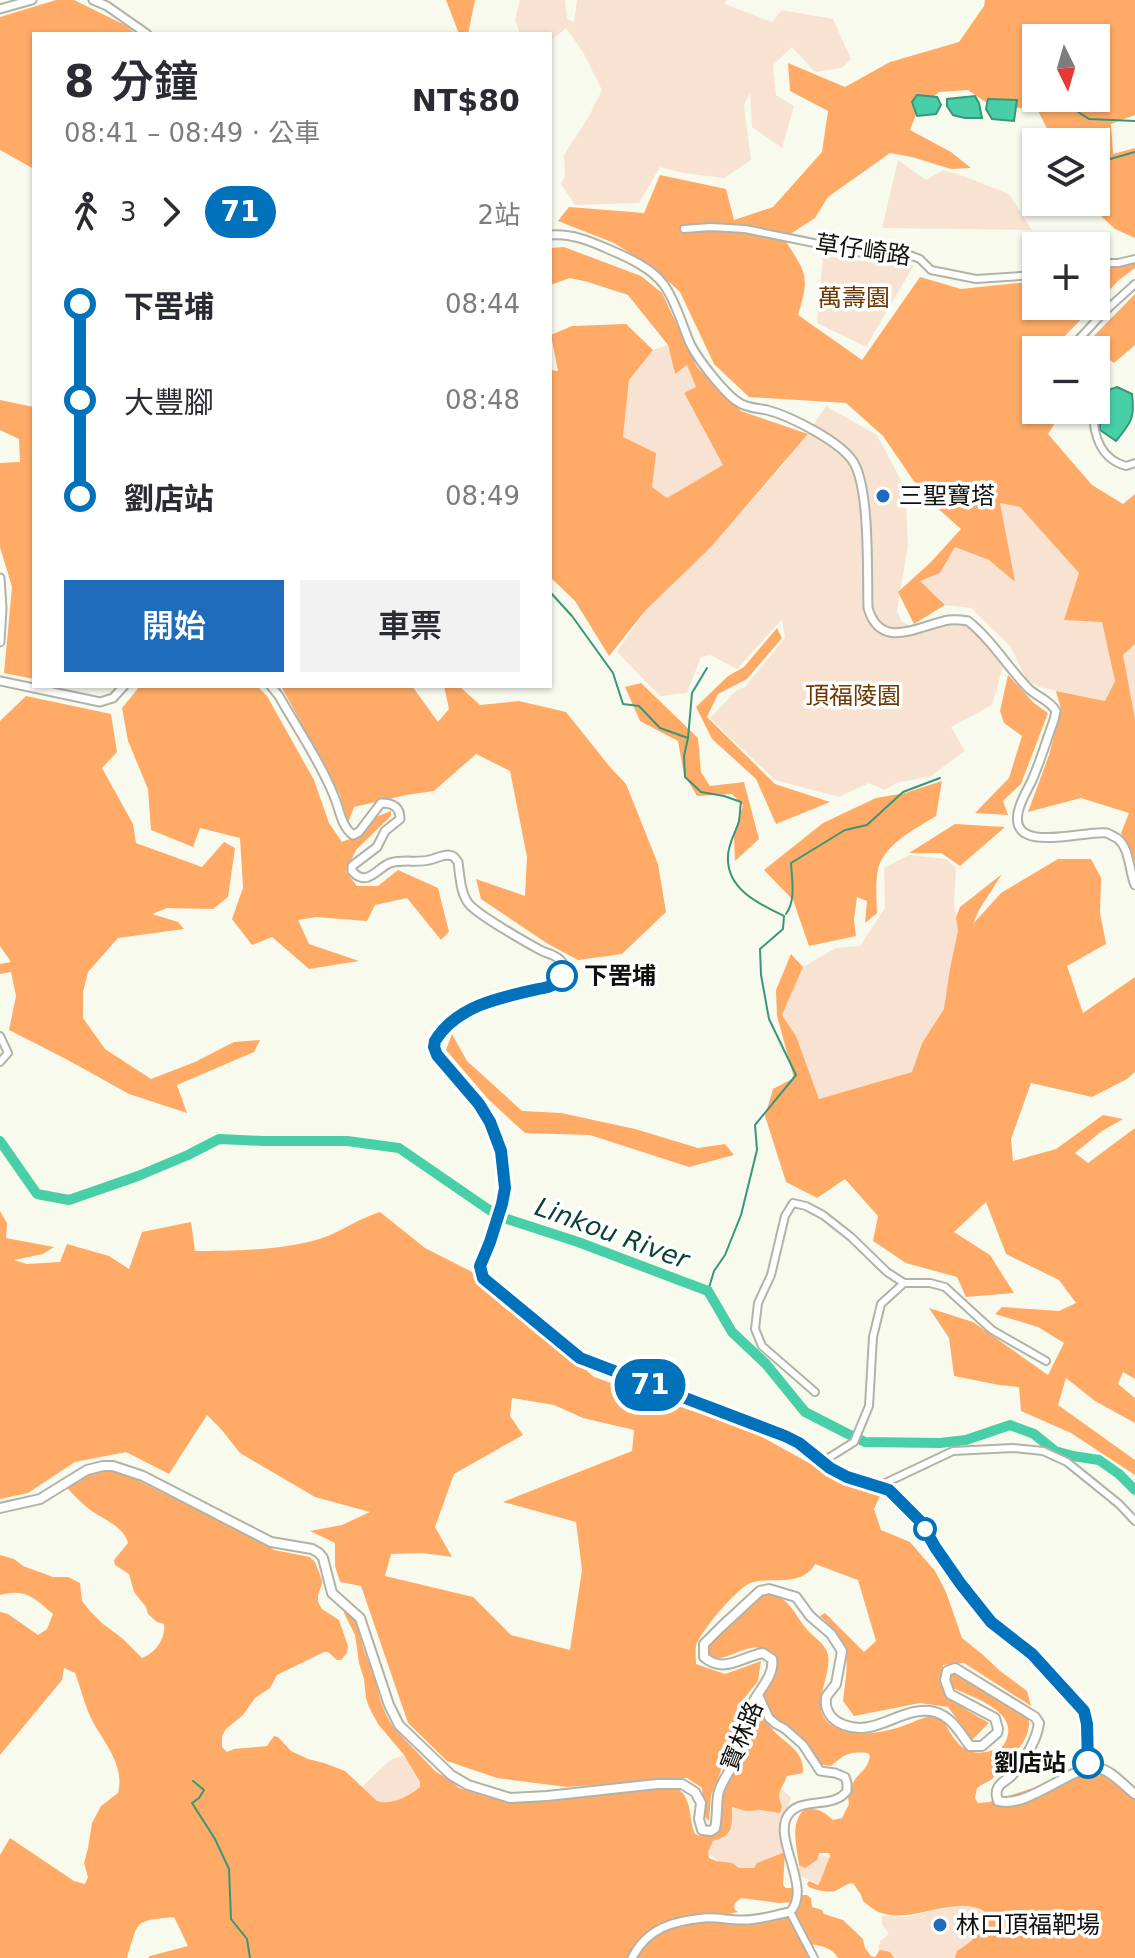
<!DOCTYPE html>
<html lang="zh-TW">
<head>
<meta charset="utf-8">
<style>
  :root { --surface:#fff; --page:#f2f2f3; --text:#2b2b33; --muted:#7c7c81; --accent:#206cbc }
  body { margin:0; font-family:"DejaVu Sans","Noto Sans TC",sans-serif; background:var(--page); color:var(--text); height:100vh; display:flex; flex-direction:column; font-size:30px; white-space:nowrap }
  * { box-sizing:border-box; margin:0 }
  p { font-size:26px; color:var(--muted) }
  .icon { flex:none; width:44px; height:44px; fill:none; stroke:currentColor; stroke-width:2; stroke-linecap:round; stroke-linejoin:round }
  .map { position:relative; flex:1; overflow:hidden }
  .panel { position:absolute; left:32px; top:32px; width:520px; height:656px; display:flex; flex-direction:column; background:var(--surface); border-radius:0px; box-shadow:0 2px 6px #0004 }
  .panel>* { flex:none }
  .badge { padding:0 16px; border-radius:26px; font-size:28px; line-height:52px }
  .needle { width:52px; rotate:175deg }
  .buttons { position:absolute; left:1022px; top:24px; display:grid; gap:16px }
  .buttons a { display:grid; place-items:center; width:88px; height:88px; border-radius:0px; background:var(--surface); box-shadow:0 2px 6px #0004; font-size:40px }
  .map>.badge { position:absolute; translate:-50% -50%; box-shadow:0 0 0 4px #fff }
  .legs { display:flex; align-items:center; gap:12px; height:88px; padding:0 32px; font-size:26px }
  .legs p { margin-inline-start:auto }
  .headline { display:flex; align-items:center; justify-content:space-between; height:136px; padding:0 32px }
  h1 { font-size:44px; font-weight:600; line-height:60px }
  .cta { display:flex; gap:16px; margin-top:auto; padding:16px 32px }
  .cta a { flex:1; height:92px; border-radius:0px; background:var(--accent); color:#fff; font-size:32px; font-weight:600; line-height:92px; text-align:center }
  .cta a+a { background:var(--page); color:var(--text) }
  ul { padding:0 32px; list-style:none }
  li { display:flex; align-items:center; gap:28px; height:96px; font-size:30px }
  li i { display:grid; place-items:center; width:12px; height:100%; margin:0 10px; background:currentColor }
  li i::after { content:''; width:20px; height:20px; margin:-10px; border:6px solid; border-radius:50%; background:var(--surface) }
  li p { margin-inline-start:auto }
  li:first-child i { background:linear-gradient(#0000 50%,currentColor 0) }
  li:last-child i { background:linear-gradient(currentColor 50%,#0000 0) }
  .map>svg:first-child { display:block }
</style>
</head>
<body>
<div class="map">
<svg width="1135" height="1958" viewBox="0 0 1135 1958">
  <rect width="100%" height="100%" fill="#f8faed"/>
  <g fill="#f8e3d3">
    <path d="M520 0H565L567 19 574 22 577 0H726L725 4 772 22 782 10 833 19 851 59 842 68 815 72 792 47 773 65 776 95 794 106 782 148 752 127 750 93 744 105 751 160 724 178 683 173 660 167 639 203 575 205 561 184 565 176 564 155 588 118 602 90 583 52 566 28 550 41V34H520L515 20Z"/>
    <path d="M898 160 926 180 943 170 963 176 1009 194 1032 230 882 228Z"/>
    <path d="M823 256 876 263 914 265 866 347 817 323Z"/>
    <path d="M668 345 675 374 687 364 696 387 684 394 723 465 667 498 652 487 623 438 629 380 653 350Z"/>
    <path d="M826 406 877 435 905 488 908 545 897 611 902 622 911 626 949 616 965 624 1004 663 992 705 951 727 965 751 931 776 896 783 885 790 869 783 839 797 775 780 710 718 737 690 745 687 785 638 782 619 737 669 710 655 701 657 687 693 660 696 617 652 645 611 711 547 781 467 807 434Z"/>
    <path d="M1000 503 1020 506 1079 573 1102 622 1115 681 1105 701 1039 687 1027 680 1010 646 971 608 945 605 920 581 940 573 955 547 989 560 1014 581Z"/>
    <path d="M1135 644V718L1123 655Z"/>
    <path d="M909 855 946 859 956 868 954 903 958 931 950 968 945 1009 922 1042 912 1072 819 1099 796 1036 782 1015 803 967 836 948 860 946 885 908 884 868Z"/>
    <path d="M404 1755 420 1783V1787C411 1794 389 1809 377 1801 372 1798 367 1791 362 1787L390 1760Z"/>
    <path d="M772 1778 791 1798 785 1816 787 1858 741 1876 706 1852 724 1826 740 1795Z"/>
    <path d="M800 1849 847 1862 819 1884 798 1875Z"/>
    <path d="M993 1896 994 1958H887L878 1952 880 1941 889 1934 882 1924V1916L907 1917Z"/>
  </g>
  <g fill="#ffab67" fill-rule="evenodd">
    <path d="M56 0H74L125 25 136 34H34V169L0 150V17Z"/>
    <path d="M446 0H475L468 34H459Z"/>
    <path d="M985 0H1135V115L1111 124 1113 154 1135 148V238L1115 229 1086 202H1096V142H1054L1038 111 987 103 968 90 939 92 918 109 910 130 951 152 971 168 951 169 912 157 890 153 828 197 815 218 784 238C805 273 811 273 798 315L862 360 920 277 961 289 1036 281V306H1094L1058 343V350H1036V410H1063L1048 434 1092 485 1123 504 1135 494V644L1123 655 1135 718V863L1121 833 1129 813 1081 798 1028 812 1049 755 1061 709 1056 691 1105 701 1115 681 1102 622 1064 620 1079 573 1020 507 1000 503 1015 582 989 560 955 547 940 573 920 581 945 605 914 624 898 592 931 562 961 529 924 496 883 436 846 403 749 397 714 364 680 292 655 269 614 243 558 221 569 207 644 213 660 175 726 189 734 220 773 207 822 152 828 111 790 91 788 63 845 87 890 62 959 42 984 6ZM1036 38H1096V98H1036Z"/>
    <path d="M564 247 641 276 662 293 697 367 741 411 808 434 711 547 645 611 609 656 575 601 550 577V370L558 371 551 335 572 326 626 324 653 350 629 380 623 437 656 453 652 487 667 498 723 465 684 393 696 387 687 365 675 374 668 345 628 295 588 282 570 278 550 285V248Z"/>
    <path d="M1135 263V268L1119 280 1096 304V271Z"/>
    <path d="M1135 294V345L1114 363 1087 343Z"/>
    <path d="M0 400 34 407V679L4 673 12 587 0 547V463L20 462 19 439 0 430Z"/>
    <path d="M777 628 782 638 747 679 718 694 707 717 775 784 830 802 776 824 756 779 712 739 696 707 728 676 744 667Z"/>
    <path d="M1008 675 1034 703 1048 713 1021 784 1003 801 1008 815 975 813 1009 778 1022 736 1004 723 1000 711Z"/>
    <path d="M641 683 698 738 701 772 710 786 744 782 759 839 735 861 734 836 743 805 732 794 697 796 684 774 678 741 640 721 625 687Z"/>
    <path d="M140 686H257L267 696 314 780 329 823 342 842 359 835 373 818 391 811V816L356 850 346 872 357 886H378L398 870 438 888 449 932 441 940 407 898 375 905 367 921 316 917 298 920 309 944 359 961 309 969 272 937 252 945 232 919 243 888 240 838 200 828 193 847 151 830 148 789 128 741 122 708Z"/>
    <path d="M281 686H412L438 722 449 709 444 686H459L480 705 519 701 566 712 610 767 626 784 658 864 666 912 622 954 578 960 548 944 481 899 476 879 525 896 527 857 510 771 476 754 434 791 406 795 354 807 348 823 340 795Z"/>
    <path d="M26 696 111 714 117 752 102 768 133 824 136 843 202 867 224 842 235 848 228 897 213 909 167 908 152 914 178 922 184 929 118 938 88 972 83 992V1018L105 1049 151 1079 195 1062 234 1042 260 1040 254 1052 177 1085 187 1113 129 1094 66 1059 9 1030 16 996 11 972 0 974V964L11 962 0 946V721Z"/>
    <path d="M942 781 936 816C917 828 892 840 881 861 874 873 877 899 877 913L865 923 867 901 857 897 854 920 856 936 809 946 793 900 764 870 823 823 876 798 905 793Z"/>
    <path d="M955 824 1005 827 960 866 941 853H909Z"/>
    <path d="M1058 859H1091L1101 878 1100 913 1106 944 1067 966 1083 1013 1135 977V1072L1127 1079 1092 1097 1031 1083 1011 1139 1013 1161 1056 1149 1103 1115 1123 1119 1102 1131 1075 1153 1088 1163 1135 1128V1379L1123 1372 1118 1384 1135 1398V1423L1095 1401 1066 1378 1058 1405 1135 1460V1475L1071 1433 1021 1411 1019 1387 999 1385 954 1376 949 1338 929 1308 973 1322 1048 1375 1064 1343 1038 1327 995 1314 1002 1307 1059 1311 1076 1303 1059 1280 1006 1254 986 1202 954 1232 990 1255 1014 1293 966 1297 957 1277 906 1263 873 1241 878 1216 845 1179 817 1198 786 1182 765 1116 773 1089 794 1078 777 1016 776 990 791 954 803 967 782 1015 796 1036 819 1099 912 1072 922 1043 944 1009 950 968 958 931 956 917 960 907 1002 874 979 910 973 924 1001 893Z"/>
    <path d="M452 1034 467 1061 522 1111 561 1113 635 1129 698 1148 725 1144 734 1155 689 1167 590 1135 525 1133 489 1100 446 1050Z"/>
    <path d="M0 1211 7 1223 6 1238 54 1247 43 1254 14 1260 27 1264 60 1262 67 1244 109 1256 129 1269 142 1232 191 1222 195 1251C235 1251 291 1250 328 1236 346 1228 361 1218 380 1212L425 1248 476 1274 502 1306 565 1351 594 1377 753 1432 838 1479 880 1496 874 1509 881 1530 910 1542 935 1571 946 1592 962 1638 982 1654 1000 1671 1027 1691 1031 1706 964 1663 943 1665C944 1703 960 1705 989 1723L972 1740 948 1707 920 1703 854 1716 843 1701C848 1659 853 1647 820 1616L825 1613 864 1652 876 1641 858 1580 815 1564C802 1587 775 1577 753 1582 739 1585 701 1631 696 1646 695 1651 696 1659 696 1664L725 1674 761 1661 758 1681 739 1705 724 1763 711 1796 709 1821 704 1816 702 1788 687 1778 567 1787 497 1778 447 1761 408 1723 361 1586 340 1582 335 1566V1543L310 1531 342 1525 370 1512 315 1497 240 1453 221 1429 207 1415 169 1474 126 1452 75 1462 28 1493 0 1499ZM512 1398 554 1405 583 1418 634 1430 632 1451 503 1502 576 1522 582 1570 570 1650 511 1635 473 1597 385 1576 391 1554 422 1553 452 1557 435 1527 454 1474 523 1435 510 1416Z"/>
    <path d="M102 1469 123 1473 257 1539 274 1550 310 1557 315 1562 322 1580V1584L318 1595V1602L322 1609 339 1620 348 1646 347 1653 341 1660H337L328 1652H324L277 1675 270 1688 255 1698 243 1715 226 1729 222 1736V1747L227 1752 234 1749 267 1746 274 1736 278 1737 291 1751 308 1759 324 1763 345 1771 377 1801C391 1806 409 1796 420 1787V1782L404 1755 378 1724 369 1707 366 1698 364 1679 359 1663 355 1635 344 1613 345 1609C360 1620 359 1631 363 1647 366 1658 371 1666 375 1676 377 1682 377 1689 379 1695 382 1706 387 1719 395 1729L436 1772 449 1779 459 1788 490 1798 533 1801 579 1797 628 1789 677 1788C693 1799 688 1817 695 1834 701 1837 706 1837 712 1832L722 1789 732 1768 734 1750 739 1730 756 1703C764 1711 767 1723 774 1731 787 1745 804 1750 803 1773L787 1776C782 1790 775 1791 782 1806L780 1813 761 1810 746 1811 732 1807C732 1825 734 1836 713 1841L708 1852 709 1858 716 1861 732 1863 739 1868H754L757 1863 785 1852 783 1885 786 1888H793L795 1902 779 1903 741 1898C736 1902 733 1904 735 1910L738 1912C732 1913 726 1915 720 1915 709 1916 699 1914 688 1916 665 1919 636 1933 631 1958H148L150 1956 188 1946 174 1917C133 1921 139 1920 127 1958H0V1855L10 1838 74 1881 85 1884 88 1877 84 1863 88 1848 92 1823 101 1806 118 1793C125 1766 105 1744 93 1722 85 1707 81 1689 75 1673L64 1668 62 1680 0 1755V1612L8 1614 38 1635 47 1629 53 1614C34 1598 26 1588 0 1595V1555L14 1559 23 1566 53 1577H68L80 1583 82 1601 89 1610 103 1624 122 1638 142 1658C156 1653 166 1638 164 1624L157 1622 148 1614 146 1607 134 1592 129 1574 115 1565 114 1560 128 1543C124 1526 102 1519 89 1509 80 1502 72 1493 65 1486L91 1470Z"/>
    <path d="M771 1594C790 1599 794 1613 805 1627 812 1637 825 1642 828 1655 832 1676 808 1710 831 1725 853 1739 885 1733 908 1724 921 1719 930 1713 943 1719 957 1748 970 1762 1003 1746 1025 1712 973 1698 951 1687L947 1676 954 1674 1023 1709C1041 1728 1015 1755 1001 1768 998 1771 996 1775 993 1778 989 1782 982 1784 977 1788L975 1798 978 1803 989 1802 1096 1768 1135 1794V1958H955L957 1951C972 1942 986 1930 984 1911 956 1895 917 1922 885 1914 877 1913 869 1906 863 1901L861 1895 853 1883C845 1884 842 1888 835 1891 828 1893 816 1890 809 1887L807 1884 809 1881 818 1885 820 1882 830 1856 829 1853H819L817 1860 805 1868 799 1865C797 1847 789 1822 805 1809 818 1808 823 1811 833 1820L842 1818 849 1804 848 1797C852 1791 851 1784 856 1778 863 1770 868 1767 870 1756L868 1753C849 1751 845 1754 831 1766L816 1764 788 1728 776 1721 762 1699 761 1689 771 1668 767 1651C747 1638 727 1667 707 1655L708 1640 757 1595Z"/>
    <path d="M800 1895H807L811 1898 812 1907 822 1910 824 1914 843 1920 863 1939 865 1948 871 1956 875 1957 880 1950 890 1952 894 1958H838C832 1947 819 1945 807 1944L792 1914Z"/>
    <path d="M785 1915 792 1920 797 1935 810 1958H637C655 1912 744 1918 785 1915Z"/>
  </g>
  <g fill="#49cfa8" stroke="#38967a" stroke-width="2">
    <path d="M917 95 937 97 941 105 936 114 917 116 912 102Z"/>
    <path d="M975 96 979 103 982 118H965L953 115 947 106V99Z"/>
    <path d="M988 99 1017 100 1014 121 992 119 986 109Z"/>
    <path d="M1117 387 1132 394C1135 418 1131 423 1116 441L1100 430V393Z"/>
  </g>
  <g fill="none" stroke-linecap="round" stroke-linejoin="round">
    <g stroke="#38967a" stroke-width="2">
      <path d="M1066 104 1089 119 1135 121"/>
      <path d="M1096 163 1135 152"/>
      <path d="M1085 209 1087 202"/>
      <path d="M550 592 572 616 613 673 623 704 639 706 660 728 688 738 684 756 685 777 701 792 724 796 741 802C740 808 740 815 739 821 736 832 728 844 728 856 726 889 759 904 784 916L783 929 760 949 761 975 769 1019 796 1075 755 1125 757 1150 741 1215 725 1255 714 1271 708 1291"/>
      <path d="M688 738 692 693 707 668"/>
      <path d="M786 914C796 900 792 880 791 863L845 830 867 825 903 792 940 778"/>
      <path d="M193 1781 204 1790 199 1798 192 1803 215 1839 229 1869 231 1919 247 1939 250 1958"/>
    </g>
    <path stroke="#49cfa8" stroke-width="10" d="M0 1141 37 1194 69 1200 138 1176 188 1155 219 1139 263 1141H347L399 1148 498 1216 578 1242 708 1291 732 1332 766 1364 805 1412 846 1433 865 1442 940 1443 966 1440 1010 1425 1034 1434 1055 1451 1073 1456 1099 1460 1119 1474 1135 1490"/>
    <g stroke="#b1b3a8" stroke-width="10">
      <g id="minor">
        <path d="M684 229 711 227 745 229 887 258 892 253 899 251 920 259 931 270 976 279 1036 275"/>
        <path d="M1096 263H1118L1135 259"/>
        <path d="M1069 350 1103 313 1135 284"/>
        <path d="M1093 410C1093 434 1100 459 1126 466L1135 463"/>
        <path d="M0 1036 8 1053 0 1062"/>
        <path d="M815 1392 762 1346 755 1329 758 1303 771 1275 785 1216 793 1203 806 1206 823 1215 851 1237 887 1272 904 1283H930L945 1287 992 1330 1046 1361"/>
        <path d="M822 1462 854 1442 869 1406 873 1337 881 1304 904 1283"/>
        <path d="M879 1486 953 1451 1013 1448 1043 1451 1067 1462 1119 1504 1135 1521"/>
        <path d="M790 1912 814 1958"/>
      </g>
    </g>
    <g stroke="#b1b3a8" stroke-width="11">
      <g id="tertiary">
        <path d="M93 0 107 6 147 34"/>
        <path d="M0 9 32 0"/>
        <path d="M550 235C571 233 590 241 608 249 627 257 652 268 664 285 676 302 681 322 689 341 695 356 724 393 738 402 746 408 757 408 767 410 790 416 842 442 854 463 870 491 867 574 868 608 881 652 919 625 949 620 956 619 962 620 968 621 991 639 1007 666 1027 687 1036 697 1049 699 1056 711L1054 720C1047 739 1041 759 1033 778 1028 790 1020 800 1018 813 1010 856 1088 829 1107 833 1109 834 1117 838 1118 839 1130 849 1129 871 1135 885"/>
        <path d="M0 578 2 608 0 642"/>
        <path d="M0 681 100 702 113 698 124 686"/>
        <path d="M271 686 279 696C297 728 321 763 334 796 340 810 341 826 353 835L359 832 381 803C393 803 400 807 400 819L385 831 377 847 352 866V871C367 888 377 868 390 863 403 859 417 863 429 860 435 859 442 855 448 855 455 856 454 857 458 862 460 875 460 893 469 904 478 915 527 943 542 951 547 953 555 955 559 959 572 970 558 983 548 987L469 1009 438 1035 435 1041 434 1047 437 1055C466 1089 496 1119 502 1165 504 1177 505 1189 503 1202 498 1224 486 1244 480 1266L483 1278 580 1358 785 1436 799 1443 830 1468 847 1477 889 1490 921 1522 935 1547 960 1583 991 1622 1032 1654 1084 1711 1087 1724 1088 1767"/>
        <path d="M632 1958C647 1928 673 1921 704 1918 716 1917 729 1920 741 1920 757 1921 774 1915 790 1912 812 1890 776 1843 786 1819 797 1794 832 1811 847 1791V1783L845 1777 835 1773 820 1771 803 1745 785 1729 776 1724 769 1718 758 1694"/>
      </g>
    </g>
    <g stroke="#b1b3a8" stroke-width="12">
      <path id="secondary" d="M0 1508 40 1499 87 1470 103 1466H113L143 1476 271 1542 312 1549 319 1553 323 1558 332 1593 360 1618 389 1705 399 1725 451 1775 468 1785 510 1798 547 1796 657 1784H682L695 1792 701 1803 699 1819 702 1830 711 1831 715 1828C718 1816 716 1800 719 1791 723 1779 732 1769 736 1757 742 1739 743 1721 752 1704 759 1690 775 1675 772 1659L763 1653C741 1657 724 1674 704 1657V1644L720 1628 760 1591 769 1589 796 1597 810 1616 831 1634 842 1651 836 1684 826 1697C826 1701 825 1705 827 1709 832 1725 854 1730 869 1727 890 1723 913 1706 935 1712 952 1717 960 1733 970 1746H982L997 1733 998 1729 995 1718 950 1694 945 1680 947 1671 955 1668 1035 1717 1039 1723C1037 1740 1024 1761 1012 1775 1008 1780 1000 1782 998 1788 995 1793 997 1796 998 1801 1029 1809 1076 1762 1099 1768 1112 1771 1124 1786 1135 1794"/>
    </g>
    <use href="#minor" stroke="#fff" stroke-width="6"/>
    <use href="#tertiary" stroke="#fff" stroke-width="7"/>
    <use href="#secondary" stroke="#fff" stroke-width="8"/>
  </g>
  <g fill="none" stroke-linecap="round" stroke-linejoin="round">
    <g stroke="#fff" stroke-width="18">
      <path id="line-1" d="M562 976 557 983 548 987C508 996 458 1003 435 1041L434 1047 437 1055 479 1104 490 1122 501 1151 505 1188 502 1204 490 1242 480 1266 483 1278 580 1358 785 1436 799 1443 830 1468 847 1477 889 1490 921 1522 935 1547 960 1583 991 1622 1032 1654 1084 1711 1087 1724 1088 1763"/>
    </g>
    <use href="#line-1" stroke="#0072bc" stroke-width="12"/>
  </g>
  <g fill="#206cbc" stroke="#fff" stroke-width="3">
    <circle cx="883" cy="496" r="8"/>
    <circle cx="940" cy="1925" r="8"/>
  </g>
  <g fill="#fff" stroke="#0072bc" stroke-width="4">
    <circle cx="562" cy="976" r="14"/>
    <circle cx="925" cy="1529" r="10"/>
    <circle cx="1088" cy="1763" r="14"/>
  </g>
  <g text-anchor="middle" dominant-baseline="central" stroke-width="7" stroke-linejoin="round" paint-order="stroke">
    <g font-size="24" fill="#10110d" stroke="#fff">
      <text transform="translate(863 250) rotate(8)">草仔崎路</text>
      <text transform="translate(742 1736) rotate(-68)">寶林路</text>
    </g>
    <g font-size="24" fill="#6e3901" stroke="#fff">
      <text x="854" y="298">萬壽園</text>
      <text x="853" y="696">頂福陵園</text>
    </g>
    <g font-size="24" fill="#10110d" stroke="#fff" text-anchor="start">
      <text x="899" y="496">三聖寶塔</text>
      <text x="956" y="1925">林口頂福靶場</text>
    </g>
    <g font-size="24" font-weight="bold" fill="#10110d" stroke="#fff" text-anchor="start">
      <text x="584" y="976">下罟埔</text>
      <text x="1066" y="1763" text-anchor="end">劉店站</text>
    </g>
    <g font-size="26" font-style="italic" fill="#084333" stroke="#fff">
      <text transform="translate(612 1233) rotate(20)">Linkou River</text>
    </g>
  </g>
</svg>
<div class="buttons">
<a><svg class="needle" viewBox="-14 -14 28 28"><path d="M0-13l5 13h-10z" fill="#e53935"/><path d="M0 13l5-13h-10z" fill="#7c7c81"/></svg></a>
<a><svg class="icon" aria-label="layers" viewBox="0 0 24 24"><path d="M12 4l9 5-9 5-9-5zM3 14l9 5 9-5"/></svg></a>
<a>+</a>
<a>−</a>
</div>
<b class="badge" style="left:650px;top:1385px;background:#0072bc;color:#fff">71</b>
<section class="panel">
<div class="headline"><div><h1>8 分鐘</h1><p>08:41 – 08:49 · 公車</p></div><b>NT$80</b></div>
<div class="legs"><svg class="icon" aria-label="walk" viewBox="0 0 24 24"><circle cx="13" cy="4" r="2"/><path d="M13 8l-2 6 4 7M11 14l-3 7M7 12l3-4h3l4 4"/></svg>3<svg class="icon" aria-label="forward" viewBox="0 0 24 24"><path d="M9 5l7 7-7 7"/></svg><b class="badge" style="background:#0072bc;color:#fff">71</b><p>2站</p></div>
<ul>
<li><i style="color:#0072bc"></i><b>下罟埔</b><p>08:44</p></li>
<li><i style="color:#0072bc"></i><span>大豐腳</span><p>08:48</p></li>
<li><i style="color:#0072bc"></i><b>劉店站</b><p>08:49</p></li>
</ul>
<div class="cta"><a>開始</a><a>車票</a></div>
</section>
</div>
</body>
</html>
